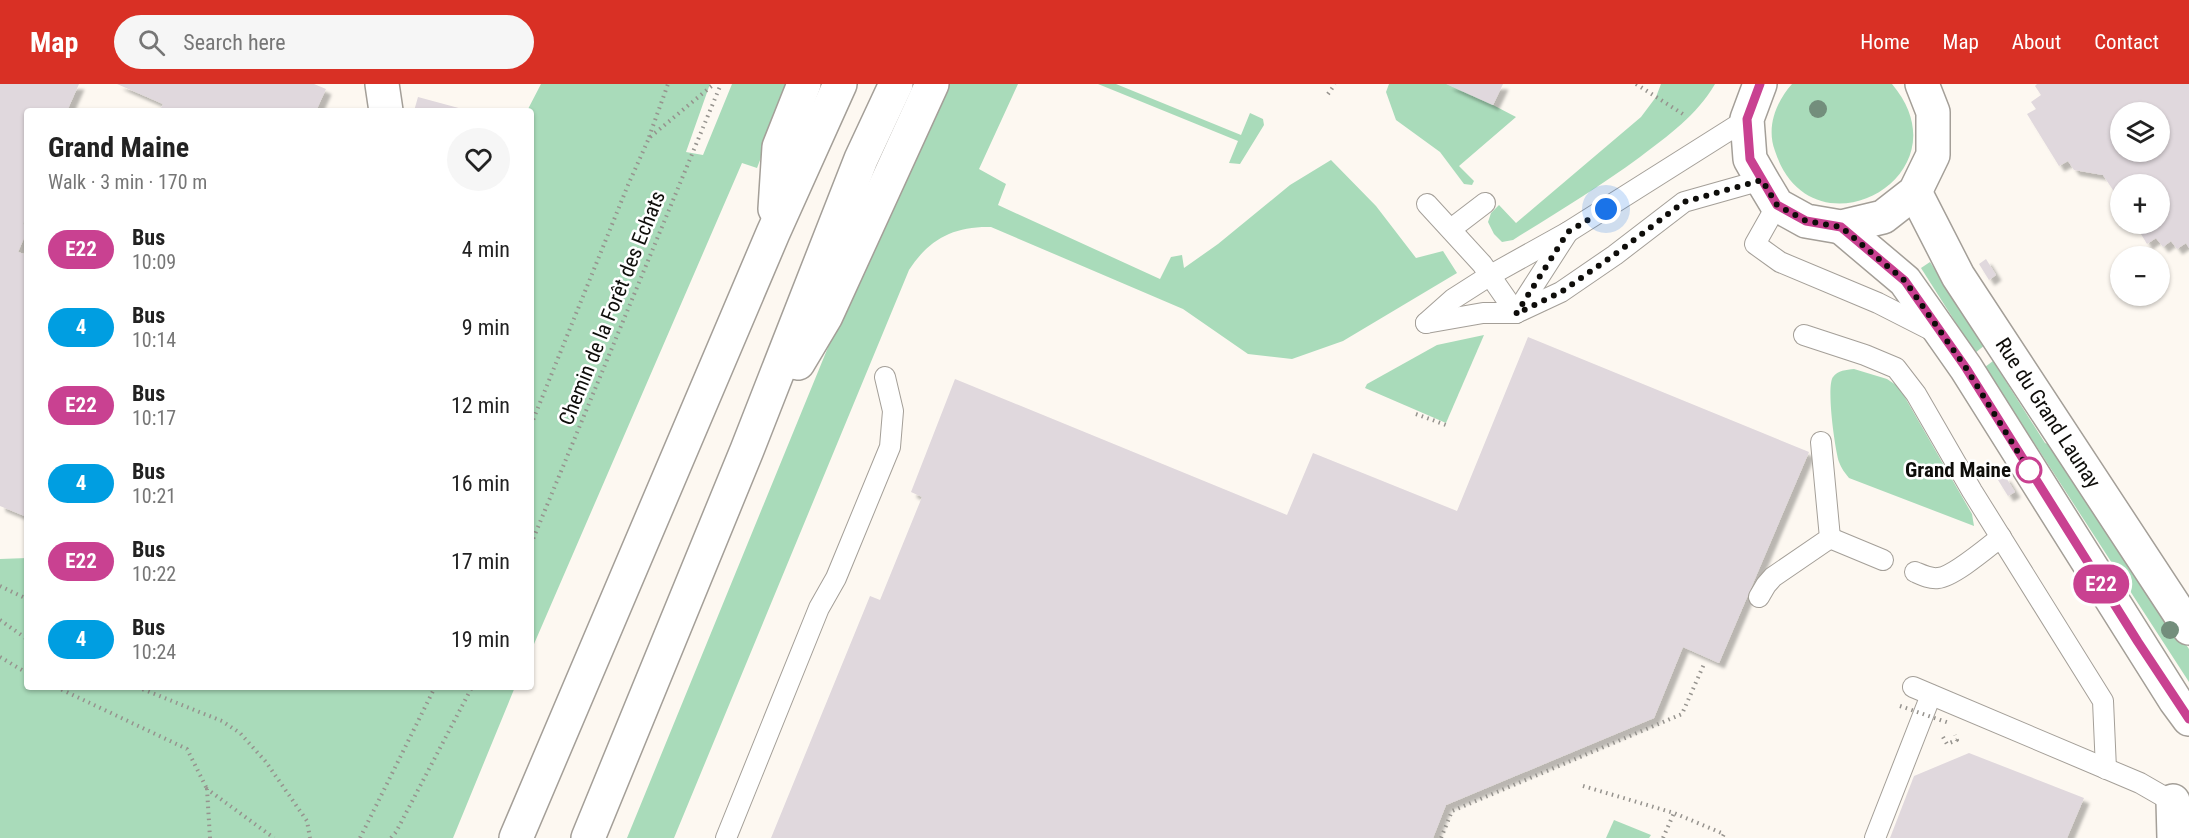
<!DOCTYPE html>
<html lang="en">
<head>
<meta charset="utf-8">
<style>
  :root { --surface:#fff; --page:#f6f6f6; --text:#222; --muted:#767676; --accent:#d93025 }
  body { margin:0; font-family:"Roboto Condensed",sans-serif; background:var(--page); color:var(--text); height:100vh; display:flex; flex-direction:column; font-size:22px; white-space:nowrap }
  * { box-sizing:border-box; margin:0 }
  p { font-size:20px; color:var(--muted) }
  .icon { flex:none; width:33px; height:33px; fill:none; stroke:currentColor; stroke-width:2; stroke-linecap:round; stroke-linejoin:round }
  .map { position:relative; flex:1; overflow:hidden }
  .sheet { position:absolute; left:24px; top:24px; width:510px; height:582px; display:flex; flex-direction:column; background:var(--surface); border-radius:6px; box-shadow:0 2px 4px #0004 }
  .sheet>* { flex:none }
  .badge { padding:0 12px; border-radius:20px; font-size:21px; line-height:39px }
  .fabs { position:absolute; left:2110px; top:18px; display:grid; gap:12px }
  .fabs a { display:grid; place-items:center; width:60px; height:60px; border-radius:50%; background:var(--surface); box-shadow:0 2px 4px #0004; font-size:30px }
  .you { position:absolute; width:30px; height:30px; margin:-15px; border:4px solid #fff; border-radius:50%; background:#1a73e8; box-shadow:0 0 0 9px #1a73e833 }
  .map>.badge { position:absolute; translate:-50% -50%; box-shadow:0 0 0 3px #fff }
  .round { display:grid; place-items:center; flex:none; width:63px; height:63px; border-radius:32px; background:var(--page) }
  .head { display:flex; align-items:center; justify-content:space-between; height:102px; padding:0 24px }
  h1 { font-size:28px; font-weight:700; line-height:45px }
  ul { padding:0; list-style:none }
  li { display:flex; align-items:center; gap:18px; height:78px; padding:0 24px }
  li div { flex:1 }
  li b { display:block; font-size:22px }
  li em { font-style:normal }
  li .badge { min-width:66px; font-weight:700; text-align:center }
  header { display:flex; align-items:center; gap:36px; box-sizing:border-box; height:84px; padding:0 30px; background:var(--accent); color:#fff }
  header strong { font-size:28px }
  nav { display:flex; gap:33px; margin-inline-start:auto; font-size:21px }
  .search { width:420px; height:54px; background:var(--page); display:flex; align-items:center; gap:15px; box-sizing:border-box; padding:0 21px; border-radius:33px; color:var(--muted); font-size:22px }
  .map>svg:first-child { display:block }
</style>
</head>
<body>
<header>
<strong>Map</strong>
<div class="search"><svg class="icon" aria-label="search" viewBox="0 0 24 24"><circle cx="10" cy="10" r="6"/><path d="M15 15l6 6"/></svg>Search here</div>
<nav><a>Home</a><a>Map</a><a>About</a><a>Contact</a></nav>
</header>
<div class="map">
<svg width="2189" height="754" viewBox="0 0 2189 754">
  <defs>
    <filter id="shadow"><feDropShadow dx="5.5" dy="5.5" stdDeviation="1.5" flood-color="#0004"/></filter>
  </defs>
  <rect width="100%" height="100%" fill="#fdf8f1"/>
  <g fill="#a9dbba">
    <path d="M541 0H710L686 68 703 71 732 0H789L757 84 742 79 531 567V27H527Z"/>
    <path d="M945 0H1018L979 85 1006 100 998 121 1160 195 1171 173 1182 171 1184 184 1218 160 1290 101 1331 76 1376 122 1416 174 1443 167 1457 189 1343 257 1292 275 1248 270 1183 225 991 143C954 142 929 155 909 186L674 754H627L874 151Z"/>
    <path d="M1098 0H1116L1241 51 1250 29 1263 35 1264 41 1240 80 1229 79 1238 57Z"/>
    <path d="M1389 0H1447L1493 21 1516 33 1459 82 1474 97 1472 101 1464 100 1440 68 1396 36 1386 8Z"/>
    <path d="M1661 0H1715C1697 31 1668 52 1640 73 1599 103 1556 129 1513 156L1502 158 1494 150 1488 138 1491 129 1499 121 1516 139 1641 33 1656 13Z"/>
    <path d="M1792 0H1892C1970 92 1811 178 1775 67 1766 43 1776 18 1792 0Z"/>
    <path d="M1930 178 1985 261 1975 269 1921 184Z"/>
    <path d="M1484 251 1446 339 1365 304 1367 300 1437 261Z"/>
    <path d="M1993 277 2045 359 2050 361 2189 565V598L1985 283Z"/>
    <path d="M1854 285 1887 295 1899 303 1972 430 1974 442 1849 394C1845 389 1841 384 1839 378 1835 366 1826 302 1833 293 1838 286 1846 286 1854 285Z"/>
    <path d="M27 474V603H515L453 754H0V475Z"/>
    <path d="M1614 736 1651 751 1649 754H1606Z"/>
  </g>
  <g fill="#e0d8dd" fill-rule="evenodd" filter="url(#shadow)">
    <path d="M0 0H79L67 27H27V131L23 140 27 143V147L18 168 27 171V328L24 335 27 336V433L0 422Z"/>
    <path d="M117 0H314L326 5 316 27H167L161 24 163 20Z"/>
    <path d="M1446 0H1503L1493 21Z"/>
    <path d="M2037 0H2189V164L2186 159 2177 165 2171 157 2163 163 2156 154 2147 160 2135 140H2160V100H2121V118L2103 91 2074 86 2068 77 2059 82 2027 30 2036 25 2031 18 2041 11 2035 2ZM2121 28H2160V68H2121Z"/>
    <path d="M418 13 466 26V27H414Z"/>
    <path d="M1986 175 1996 191 1989 196 1979 180Z"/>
    <path d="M1528 253 1809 368 1719 579 1683 563 1654 634 1446 721 1433 754H771L870 512 880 516 922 413 911 408 955 295 1287 431 1313 369 1457 427Z"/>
    <path d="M2005 392 2015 408 2008 412 1998 396Z"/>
    <path d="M1969 669 2084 714 2067 754H1890L1914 692Z"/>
  </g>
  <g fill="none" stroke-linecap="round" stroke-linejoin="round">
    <g stroke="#a49f98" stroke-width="22">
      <g id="service">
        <path d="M1427 120 1482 180 1516 229"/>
        <path d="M1777 121 1755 160 1780 178 1878 219 1935 248"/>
        <path d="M1451 145 1485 119"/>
        <path d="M1516 229 1568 148"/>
        <path d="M1426 239 1453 215 1489 192 1568 148 1747 35"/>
        <path d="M1426 239 1483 229H1516L1561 208 1615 171 1684 118 1762 96"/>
        <path d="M1804 251 1865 271 1896 284 1916 310 1972 407 2103 617 2106 685"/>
        <path d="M1830 454 1883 476"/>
        <path d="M1915 488C1922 491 1930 495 1938 494 1953 493 1988 463 2001 453"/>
        <path d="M1759 513 1766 501 1773 493 1830 454 1821 358"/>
        <path d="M1913 603 2140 699 2180 722"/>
        <path d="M726 754 819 524 836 494 890 363 893 327 885 293"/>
        <path d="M1875 754 1931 611"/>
      </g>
    </g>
    <g stroke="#a49f98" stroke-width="36">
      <g id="minor">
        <path d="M382 0 386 27"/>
        <path d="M2173 717 2174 754"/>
      </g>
    </g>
    <g stroke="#a49f98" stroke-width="36">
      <g id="tertiary">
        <path d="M1760 0 1747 35 1750 75 1762 96 1777 121 1806 137 1841 143 1883 133 1915 108 1933 71V28L1922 0"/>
        <path d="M1915 108 1958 192 2189 544"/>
        <path d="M1841 143 1905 197 1966 284 2175 616 2189 635"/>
      </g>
    </g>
    <g stroke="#a49f98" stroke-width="36">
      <g id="trunk">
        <path d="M775 125 779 63 804 0"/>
        <path d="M798 279 826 232 932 0"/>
        <path d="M516 754 773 149 840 0"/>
        <path d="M588 754 747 366 861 75 896 0"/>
      </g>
    </g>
    <g stroke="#96938e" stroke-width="4" stroke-dasharray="1.5 4.5" stroke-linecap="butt">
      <path d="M1636 0 1686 32"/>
      <path d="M1328 10 1335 0"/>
      <path d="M649 53 668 0"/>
      <path d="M1416 330 1446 341"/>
      <path d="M531 341 628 101 649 54 714 0"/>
      <path d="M531 460 721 0"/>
      <path d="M0 502 27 515"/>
      <path d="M0 536 27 555"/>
      <path d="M0 573 27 589"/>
      <path d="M56 603 187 665 207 705"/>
      <path d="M137 603 222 637 240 649 266 678 307 737 310 754"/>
      <path d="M1943 653 1947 660 1957 656 1955 651"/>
      <path d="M1583 702 1674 729 1724 750 1722 754"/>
      <path d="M210 754 207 705 274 754"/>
      <path d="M360 754 435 603"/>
      <path d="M391 754 396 748 472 603"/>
      <path d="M1441 754 1452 727 1682 630 1704 580"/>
      <path d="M1663 754 1674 729"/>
    </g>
    <use href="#service" stroke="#fff" stroke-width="20"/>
    <use href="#minor" stroke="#fff" stroke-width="33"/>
    <use href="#tertiary" stroke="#fff" stroke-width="33"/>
    <use href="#trunk" stroke="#fff" stroke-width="33"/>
    <path stroke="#96938e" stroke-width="4" stroke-dasharray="1.5 4.5" stroke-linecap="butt" d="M1900 622 1949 639"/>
  </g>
  <g fill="#738e7c">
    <circle cx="1818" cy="25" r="9"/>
    <circle cx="2170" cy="546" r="9"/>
  </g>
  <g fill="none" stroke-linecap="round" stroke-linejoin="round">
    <g stroke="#fff" stroke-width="14">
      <path id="line" d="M1760 0 1747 35 1750 75 1777 121 1806 137 1841 143 1905 197 1966 284 2138 558 2189 635"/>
    </g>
    <use href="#line" stroke="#c94191" stroke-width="9"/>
    <path stroke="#0e0d0a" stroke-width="6" stroke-dasharray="0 10.8" d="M1606 125 1568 148 1516 230 1561 208 1614 171 1684 118 1762 96 1777 121 1806 137 1841 143 1905 197 1966 284 2029 386"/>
  </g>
  <circle fill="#fff" stroke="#c94191" stroke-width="3" cx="2029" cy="386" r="12"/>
  <g text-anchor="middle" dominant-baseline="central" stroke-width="5" stroke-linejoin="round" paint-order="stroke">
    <g font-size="21" fill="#0e0d0a" stroke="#fff">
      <text transform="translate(612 224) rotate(-68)">Chemin de la Forêt des Echats</text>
      <text transform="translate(2048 329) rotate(57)">Rue du Grand Launay</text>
    </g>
    <g font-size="21" font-weight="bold" fill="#0e0d0a" stroke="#fff" text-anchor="end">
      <text x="2011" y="386">Grand Maine</text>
    </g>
  </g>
</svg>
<div class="fabs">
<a><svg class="icon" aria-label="layers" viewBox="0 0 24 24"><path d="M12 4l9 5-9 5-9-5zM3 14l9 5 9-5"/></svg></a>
<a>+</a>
<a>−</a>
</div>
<div class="you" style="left:1606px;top:125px"></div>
<b class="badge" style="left:2101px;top:500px;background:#c94191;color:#fff">E22</b>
<section class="sheet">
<div class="head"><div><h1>Grand Maine</h1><p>Walk · 3 min · 170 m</p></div><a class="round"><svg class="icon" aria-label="heart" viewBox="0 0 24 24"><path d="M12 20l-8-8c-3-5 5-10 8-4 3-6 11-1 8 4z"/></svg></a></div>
<ul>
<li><span class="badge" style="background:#c94191;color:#fff">E22</span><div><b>Bus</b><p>10:09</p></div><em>4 min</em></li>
<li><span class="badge" style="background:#009ee1;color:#fff">4</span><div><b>Bus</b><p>10:14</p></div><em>9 min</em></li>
<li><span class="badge" style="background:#c94191;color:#fff">E22</span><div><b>Bus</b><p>10:17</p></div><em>12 min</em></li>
<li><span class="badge" style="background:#009ee1;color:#fff">4</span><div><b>Bus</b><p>10:21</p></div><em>16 min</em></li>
<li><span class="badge" style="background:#c94191;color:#fff">E22</span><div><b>Bus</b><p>10:22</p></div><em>17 min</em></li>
<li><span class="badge" style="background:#009ee1;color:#fff">4</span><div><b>Bus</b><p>10:24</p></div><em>19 min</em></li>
</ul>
</section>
</div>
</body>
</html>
